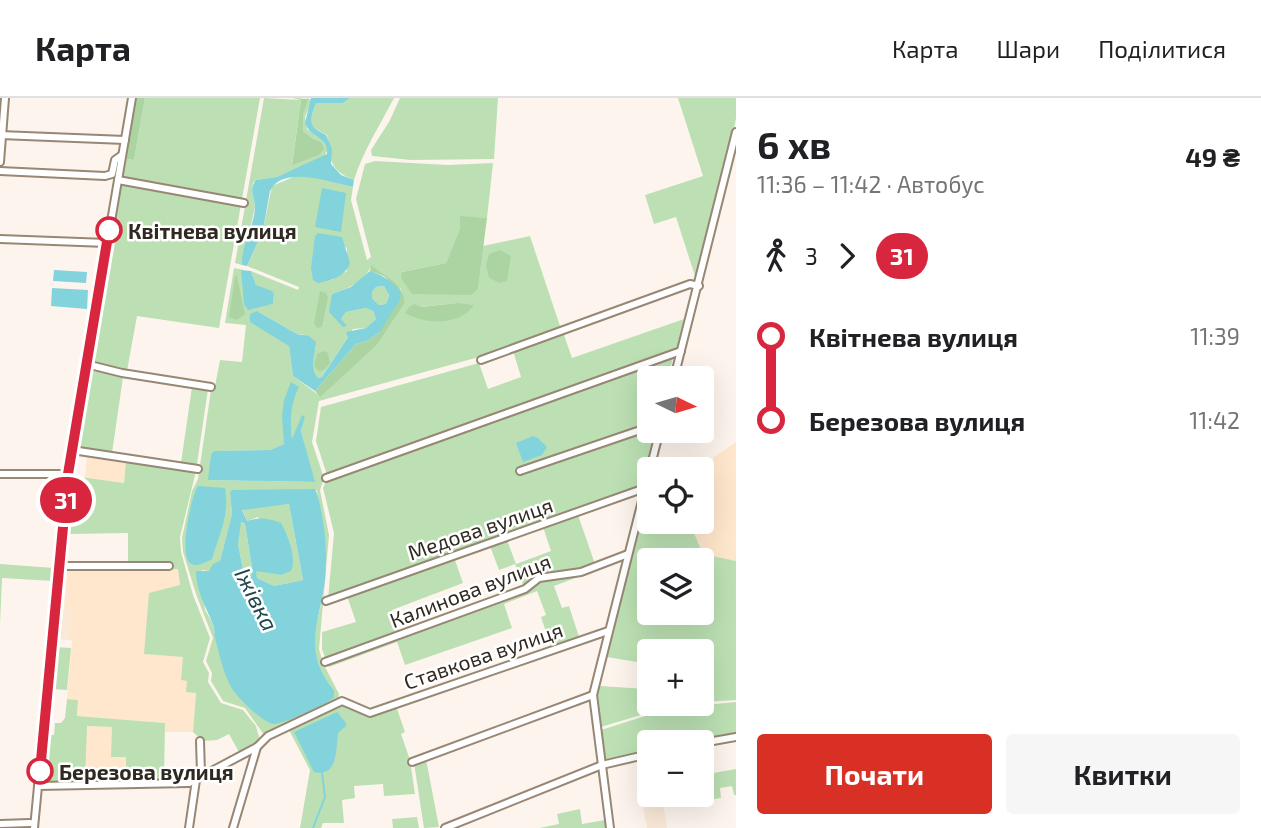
<!DOCTYPE html>
<html lang="uk">
<head>
<meta charset="utf-8">
<style>
  :root { --surface:#fff; --page:#f6f6f6; --text:#202124; --muted:#757577; --line:#e0e0e0; --accent:#d93025 }
  body { margin:0; font-family:"Exo 2",sans-serif; background:var(--page); color:var(--text); height:100vh; display:flex; flex-direction:column; font-size:26px; white-space:nowrap }
  * { box-sizing:border-box; margin:0 }
  p { font-size:23px; color:var(--muted) }
  .icon { flex:none; width:38px; height:38px; fill:none; stroke:currentColor; stroke-width:2; stroke-linecap:round; stroke-linejoin:round }
  .map { position:relative; flex:1; overflow:hidden }
  .drawer { display:flex; flex-direction:column; background:var(--surface); width:525px }
  .drawer>* { flex:none }
  .badge { padding:0 14px; border-radius:23px; font-size:24px; line-height:46px }
  .needle { width:46px; rotate:95deg }
  .buttons { position:absolute; left:637px; top:268px; display:grid; gap:14px }
  .buttons a { display:grid; place-items:center; width:77px; height:77px; border-radius:7px; background:var(--surface); box-shadow:0 7px 28px #0002; font-size:35px }
  .map>.badge { position:absolute; translate:-50% -50%; box-shadow:0 0 0 4px #fff }
  .legs { display:flex; align-items:center; gap:10px; height:77px; padding:0 21px; font-size:23px }
  .legs p { margin-inline-start:auto }
  .headline { display:flex; align-items:center; justify-content:space-between; height:119px; padding:0 21px }
  h1 { font-size:38px; font-weight:700; line-height:52px }
  .button { display:flex; gap:14px; margin-top:auto; padding:14px 21px }
  .button a { flex:1; height:80px; border-radius:7px; background:var(--accent); color:#fff; font-size:28px; font-weight:700; line-height:80px; text-align:center }
  .button a+a { background:var(--page); color:var(--text) }
  ul { padding:0 21px; list-style:none }
  li { display:flex; align-items:center; gap:24px; height:84px; font-size:26px }
  li i { display:grid; place-items:center; width:10px; height:100%; margin:0 9px; background:currentColor }
  li i::after { content:''; width:18px; height:18px; margin:-9px; border:5px solid; border-radius:50%; background:var(--surface) }
  li p { margin-inline-start:auto }
  li:first-child i { background:linear-gradient(#0000 50%,currentColor 0) }
  li:last-child i { background:linear-gradient(currentColor 50%,#0000 0) }
  header { display:flex; align-items:center; gap:42px; box-sizing:border-box; height:98px; padding:0 35px; background:var(--surface); border-bottom:2px solid var(--line) }
  header strong { font-size:33px }
  nav { display:flex; gap:38px; margin-inline-start:auto; font-size:24px }
  main { display:flex; flex:1; min-height:0 }
  .map>svg:first-child { display:block }
</style>
</head>
<body>
<header>
<strong>Карта</strong>
<nav><a>Карта</a><a>Шари</a><a>Поділитися</a></nav>
</header>
<main>
<div class="map">
<svg width="736" height="730" viewBox="0 0 736 730">
  <rect width="100%" height="100%" fill="#fdf5ed"/>
  <g fill="#fae9d7">
    <path d="M60 511 71 512 69 542 57 541Z"/>
    <path d="M649 686V696L662 697 667 730H647L639 688Z"/>
  </g>
  <g fill="#ffe7cd">
    <path d="M736 344V463L703 456 691 427 693 424H702V379L708 376 714 359Z"/>
    <path d="M87 357 126 363 124 385 85 380Z"/>
    <path d="M178 471 180 487 145 556 183 559 187 582 196 594 193 634H164L165 625 77 618 78 602 67 601 72 543 69 542 71 513 64 512 67 472 128 473Z"/>
    <path d="M86 628 112 629V658L126 659V682L85 683Z"/>
  </g>
  <g fill="#bce0b3" fill-rule="evenodd">
    <path d="M145 0H260L219 230 137 218 127 273 90 264 126 61 134 62Z"/>
    <path d="M264 0 301 2 292 66 321 44 312 40 303 33V17L307 0 312 2 305 19 307 31 323 41 328 51 324 59 277 79 256 82 253 85 252 93 255 109 242 167 235 165Z"/>
    <path d="M350 0H394C380 27 363 53 354 82 329 72 330 61 327 37 307 27 309 24 316 5H343Z"/>
    <path d="M400 0H498L494 61 411 62 372 58 371 52 389 24Z"/>
    <path d="M678 0H736V20L731 47 695 178 676 119 654 126 645 97 703 78Z"/>
    <path d="M375 63 448 67 493 65 487 120 460 119V130L446 165 402 174 412 196 478 191 483 148 530 138 560 228 479 259 319 303 312 344 324 380 320 392 329 437 319 551 323 565 339 596 338 602 264 637 245 610 223 603 211 583 212 575 206 563 213 540 196 496 183 454 182 440 192 393 198 381 211 292 215 288 220 262 242 264 246 227 225 225 234 170 244 172 241 173 260 208 273 206 274 196 256 187 251 173 298 192 299 189 247 168 263 132 272 88 300 76 353 89 351 102 367 162 371 159 356 101 365 66ZM318 135 347 150V173L332 182ZM371 168 401 191 405 205 377 247 320 298 293 278 289 248 257 213 297 236H302L316 249C313 261 309 271 318 280L322 279 353 231 366 230 376 221 373 213 366 210 346 214 341 221 332 196C347 191 365 184 371 168ZM457 205 443 223 430 222 420 209ZM292 284 290 319 292 343 305 318 301 333 314 384 209 382 211 356 215 353 270 352 284 346ZM314 391 317 393C323 422 327 449 325 479 322 524 299 551 334 592V600L300 617 216 541 213 526 205 512 202 472 209 473 220 463 232 416 230 395Z"/>
    <path d="M384 188 389 196 386 206 379 207 372 200V194L376 189Z"/>
    <path d="M684 221 676 253 327 377 316 343 321 309 479 265 488 291 521 279 513 253 563 234 572 260Z"/>
    <path d="M673 260 668 280H649V332L655 333 641 390 328 501 334 435 323 390 327 381Z"/>
    <path d="M91 270 123 279 112 355 78 349 85 318 83 317Z"/>
    <path d="M192 289 208 291 197 366 181 365Z"/>
    <path d="M126 363 196 373 180 439 181 454 193 497 210 540 203 564 209 575 208 584 221 605 243 612 256 628 260 643 240 656 229 636 217 642 203 643 193 634 196 595 186 594 187 583 181 582 183 559 144 556 149 495 180 487 178 471 128 473V435L70 436 73 378 124 385Z"/>
    <path d="M649 395V424H693L691 428 703 456 736 463V602L702 604V553H649V566L607 559ZM702 462V514H649V462Z"/>
    <path d="M289 406 303 482 274 488 257 480 255 472 281 477 258 419 247 423 242 411Z"/>
    <path d="M578 417 595 466C571 476 543 470 524 489L515 466 499 472 490 448 507 442 516 466 551 453 543 429Z"/>
    <path d="M240 424 245 426 252 469 251 480 245 482 238 446Z"/>
    <path d="M622 460 621 463 554 488 562 510 569 508 579 539 551 549 541 519 546 517 537 493 504 506 512 530 405 567 397 544 329 569 327 565 525 492 535 483Z"/>
    <path d="M455 462 463 485 392 512 400 535 326 562 322 551V534L356 524 347 498Z"/>
    <path d="M0 466 54 470 53 483 2 480 0 526Z"/>
    <path d="M56 549 71 550 67 592 52 591Z"/>
    <path d="M649 583V606H686L667 609 601 629 597 597 600 588 647 591Z"/>
    <path d="M67 601 78 602 77 618 165 625 164 681 126 682V659H111L112 629 87 628 85 683 44 685 46 637H54L55 625H61L65 620Z"/>
    <path d="M736 604V637L700 644H649V655L605 664 601 632 667 611Z"/>
    <path d="M341 606 370 617 396 608 405 634 401 636 410 662 415 696 384 698 383 686 354 688 355 700 342 702 344 725H323L321 730H300L310 672 289 632Z"/>
    <path d="M426 661 439 729 424 730 414 665Z"/>
    <path d="M736 671V697H734L732 688 720 690 721 700 682 706 681 697 702 696V677Z"/>
    <path d="M580 711 582 726 605 722 606 730H539L559 726 557 716Z"/>
    <path d="M417 719 419 730H393L392 721Z"/>
  </g>
  <g fill="#acd4a2">
    <path d="M136 0H145L134 62 126 61Z"/>
    <path d="M292 0 308 1 303 17V33L312 40 321 44 324 51 319 57 292 67 301 2Z"/>
    <path d="M460 118 487 120 478 191 471 197 412 196 401 180 402 174 446 165 460 130Z"/>
    <path d="M500 152 511 158 507 183 500 185 489 180 486 167 489 156Z"/>
    <path d="M371 167C385 179 403 184 405 205L377 247 320 299 315 293 356 246 367 243 379 235 393 186 384 178 370 173Z"/>
    <path d="M235 178H237L245 216 237 222 229 219Z"/>
    <path d="M320 193 326 195 328 200 322 229 317 230 314 225Z"/>
    <path d="M457 205 474 207C460 228 426 227 405 215L409 209 414 206 421 209Z"/>
    <path d="M323 253 328 255 330 265 324 272 319 273 314 268 317 256Z"/>
  </g>
  <g fill="#82d3db" fill-rule="evenodd">
    <path d="M311 0H350L343 5H316C309 24 308 28 326 37L332 51 331 66 341 77 354 82 353 89C331 85 283 66 270 93L263 132 247 168 242 167C241 148 254 129 255 110 255 99 248 92 256 82L277 79 327 56C329 38 310 40 305 25Z"/>
    <path d="M322 90 346 95 341 134 315 129Z"/>
    <path d="M318 135 342 139 350 165C345 179 332 182 318 185L313 182 311 170 315 138Z"/>
    <path d="M54 172 87 174 86 185 53 183Z"/>
    <path d="M241 172 251 173 256 187 272 193 274 196 273 206 248 212 244 206Z"/>
    <path d="M370 173C382 177 395 184 401 195L400 202 379 235 367 243 356 246 315 293 293 278 289 248 250 224V216L257 213 297 236 309 238 316 244C316 257 308 269 318 280L322 279 348 239 346 234 366 230 376 221 373 213 366 210 346 214 341 221 347 228 343 229 329 214 332 196 351 189ZM384 188 389 197 386 206 379 207 372 200V194L376 189Z"/>
    <path d="M52 190 88 192 87 211 51 208Z"/>
    <path d="M291 284 299 289C290 307 290 321 292 341L302 317 305 319 301 333 315 384 208 382 211 356 214 353 270 352 284 346 282 318 284 302Z"/>
    <path d="M533 338 538 340 547 349 542 357 523 364 516 345Z"/>
    <path d="M198 388 225 390C230 416 219 437 212 461 206 464 197 470 190 465 179 456 191 398 198 388Z"/>
    <path d="M315 391C319 398 320 408 322 417 326 438 327 461 325 483 319 526 302 554 334 592V600C326 606 284 626 274 626 264 626 234 597 230 587 223 574 219 555 215 540 214 535 215 529 212 524 205 507 196 492 196 473H209L213 466 220 463 232 416 230 395 232 392ZM289 406 303 482 274 488 257 480 256 473 281 477 291 473C297 459 288 438 281 425 267 420 261 419 247 423L242 412ZM241 424 245 426 252 469 251 480 245 482 238 446Z"/>
    <path d="M337 614 346 625V628L338 635C336 651 338 680 314 674L294 634Z"/>
  </g>
  <g fill="none" stroke-linecap="round" stroke-linejoin="round">
    <path stroke="#82d3db" stroke-width="2" d="M313 730 325 699 322 675"/>
    <g stroke="#978774" stroke-width="10">
      <g id="minor">
        <path d="M0 37 125 42"/>
        <path d="M0 64 5 0"/>
        <path d="M0 73 105 78 112 76 115 62 122 57"/>
        <path d="M118 82 244 105"/>
        <path d="M0 141 107 145"/>
        <path d="M481 262 690 186 699 188"/>
        <path d="M86 266 122 275 211 289"/>
        <path d="M674 280 736 34"/>
        <path d="M72 352 198 371"/>
        <path d="M650 371 660 332"/>
        <path d="M520 373 649 329"/>
        <path d="M0 376H68"/>
        <path d="M326 380 681 253"/>
        <path d="M59 468H169"/>
        <path d="M326 503 645 390"/>
        <path d="M325 564 525 491 539 480 581 474 628 456"/>
        <path d="M702 645 736 639"/>
        <path d="M412 664 593 597"/>
        <path d="M38 688 189 685 257 649 268 638 342 603 370 615 608 533"/>
        <path d="M0 726 30 725"/>
        <path d="M34 730 68 376 132 0"/>
        <path d="M189 730 196 682 201 675 200 643"/>
        <path d="M233 730 257 649"/>
        <path d="M445 730 602 667 649 656"/>
        <path d="M610 730 593 597 649 375"/>
      </g>
    </g>
    <use href="#minor" stroke="#fff" stroke-width="6"/>
  </g>
  <g fill="none" stroke-linecap="round" stroke-linejoin="round">
    <g stroke="#fff" stroke-width="16">
      <path id="line-1" d="M40 673 68 376 109 132"/>
    </g>
    <use href="#line-1" stroke="#d7263d" stroke-width="10"/>
  </g>
  <g fill="#fff" stroke="#d7263d" stroke-width="3.5">
    <circle cx="109" cy="132" r="12"/>
    <circle cx="40" cy="673" r="12"/>
  </g>
  <g text-anchor="middle" dominant-baseline="central" stroke-width="5" stroke-linejoin="round" paint-order="stroke">
    <g font-size="21" font-weight="bold" fill="#302921" stroke="#fff" text-anchor="start">
      <text x="128" y="132">Квітнева вулиця</text>
      <text x="59" y="673">Березова вулиця</text>
    </g>
    <g font-size="21" fill="#302921" stroke="#fff">
      <text transform="translate(480 430) rotate(-19)">Медова вулиця</text>
      <text transform="translate(470 492) rotate(-21)">Калинова вулиця</text>
      <text transform="translate(483 557) rotate(-19)">Ставкова вулиця</text>
    </g>
    <g font-size="23" font-style="italic" fill="#20474b" stroke="#fff">
      <text transform="translate(257 501) rotate(63)">Іжівка</text>
    </g>
  </g>
</svg>
<div class="buttons">
<a><svg class="needle" viewBox="-14 -14 28 28"><path d="M0-13l5 13h-10z" fill="#e53935"/><path d="M0 13l5-13h-10z" fill="#757577"/></svg></a>
<a><svg class="icon" aria-label="locate" viewBox="0 0 24 24"><circle cx="12" cy="12" r="6"/><path d="M12 2v4M12 18v4M2 12h4M18 12h4"/></svg></a>
<a><svg class="icon" aria-label="layers" viewBox="0 0 24 24"><path d="M12 4l9 5-9 5-9-5zM3 14l9 5 9-5"/></svg></a>
<a>+</a>
<a>−</a>
</div>
<b class="badge" style="left:66px;top:402px;background:#d7263d;color:#fff">31</b>
</div>
<section class="drawer">
<div class="headline"><div><h1>6 хв</h1><p>11:36 – 11:42 · Автобус</p></div><b>49 ₴</b></div>
<div class="legs"><svg class="icon" aria-label="walk" viewBox="0 0 24 24"><circle cx="13" cy="4" r="2"/><path d="M13 8l-2 6 4 7M11 14l-3 7M7 12l3-4h3l4 4"/></svg>3<svg class="icon" aria-label="forward" viewBox="0 0 24 24"><path d="M9 5l7 7-7 7"/></svg><b class="badge" style="background:#d7263d;color:#fff">31</b></div>
<ul>
<li><i style="color:#d7263d"></i><b>Квітнева вулиця</b><p>11:39</p></li>
<li><i style="color:#d7263d"></i><b>Березова вулиця</b><p>11:42</p></li>
</ul>
<div class="button"><a>Почати</a><a>Квитки</a></div>
</section>
</main>
</body>
</html>
